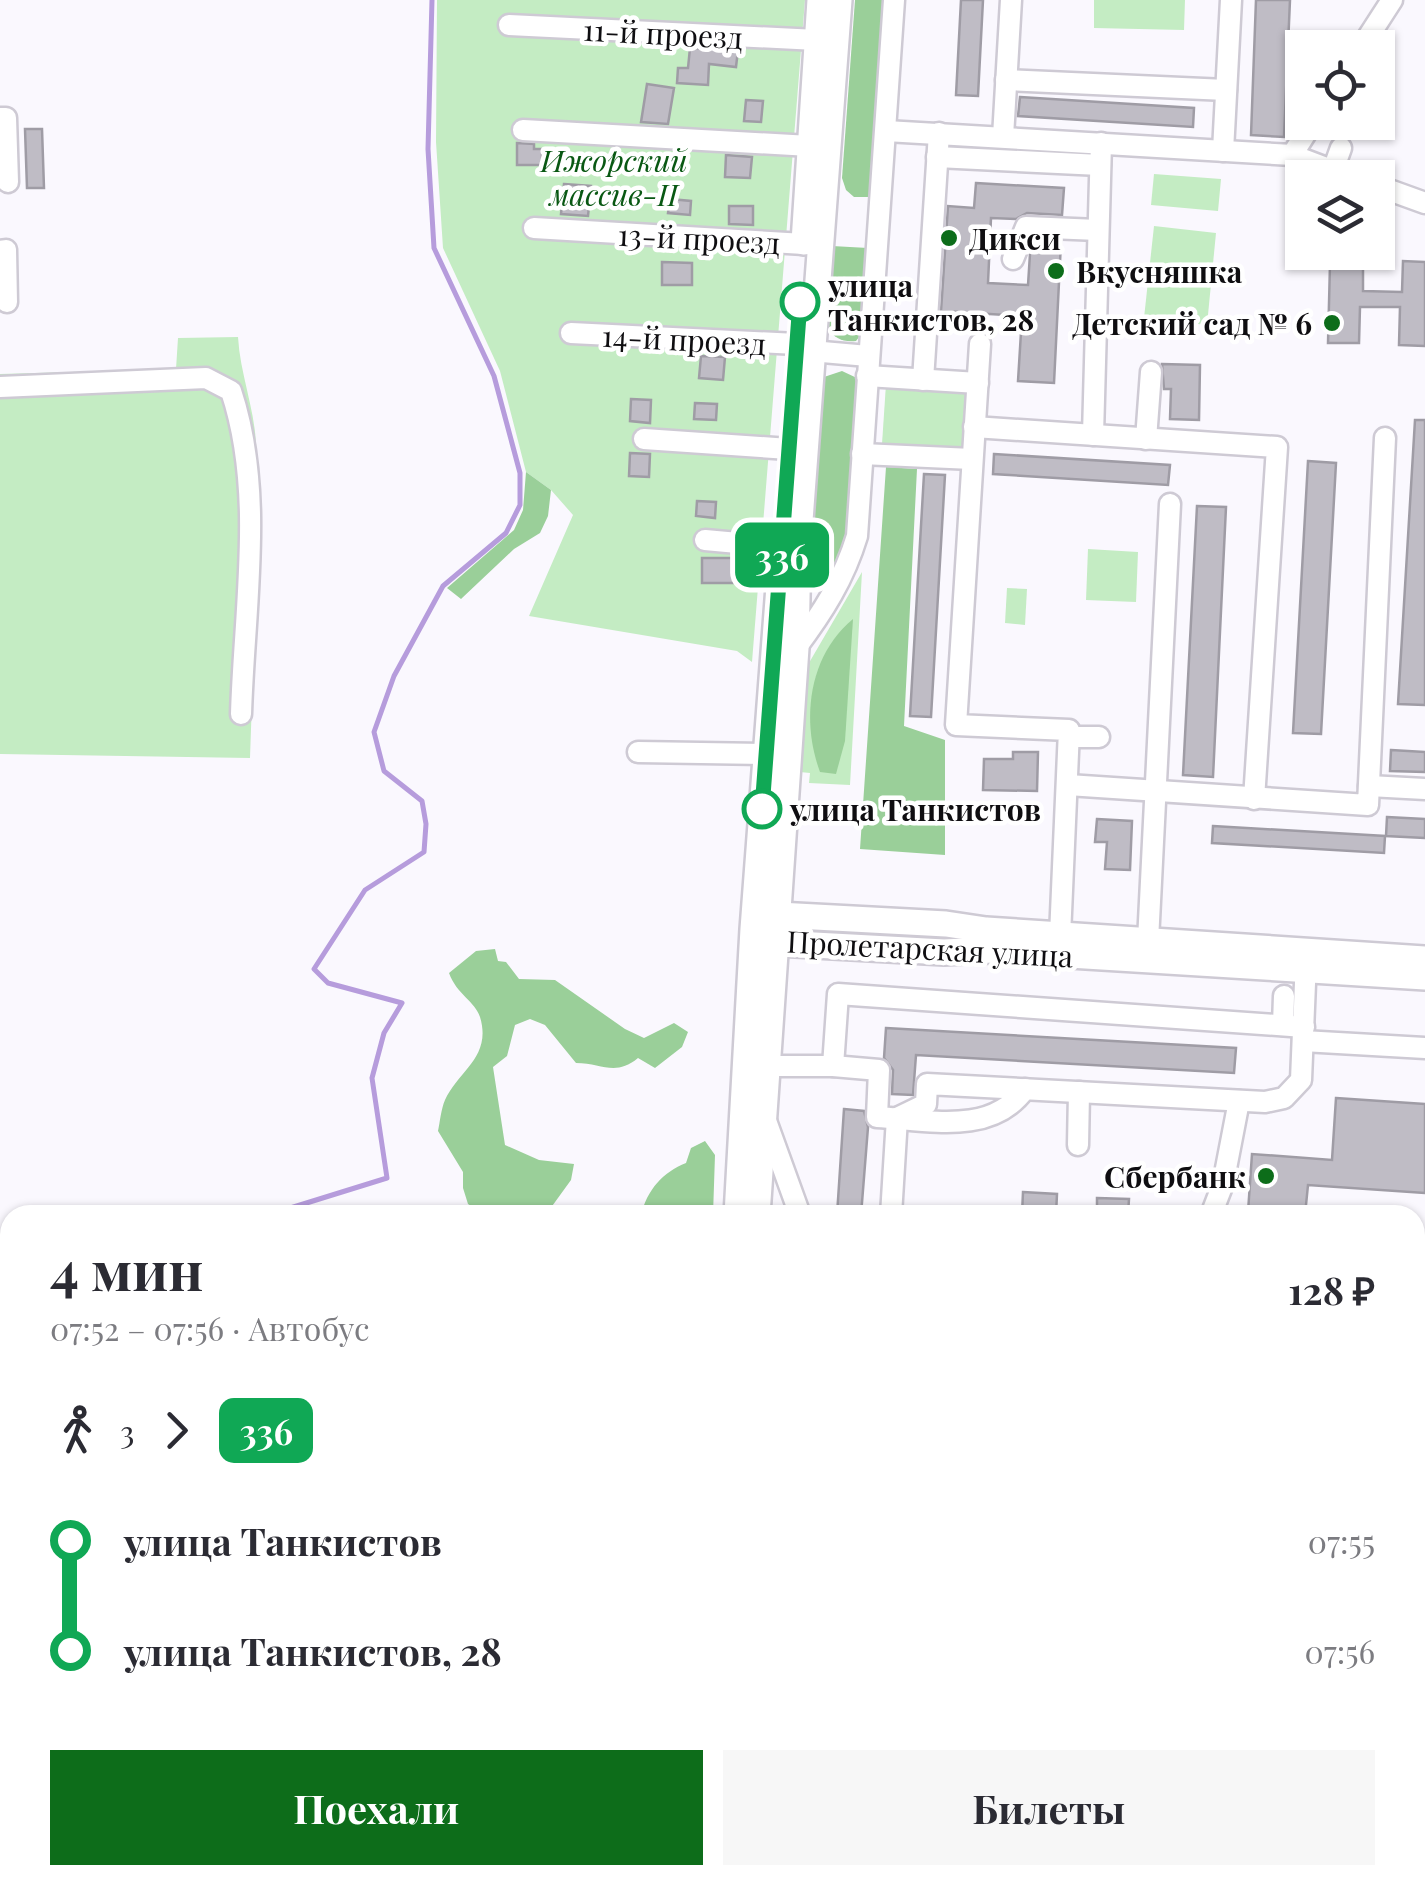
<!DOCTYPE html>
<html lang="ru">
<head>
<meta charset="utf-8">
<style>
  :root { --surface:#fff; --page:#f7f7f7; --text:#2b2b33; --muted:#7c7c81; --accent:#0d6d1a }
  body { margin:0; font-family:"Playfair Display",serif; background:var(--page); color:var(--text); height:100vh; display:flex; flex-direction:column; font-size:38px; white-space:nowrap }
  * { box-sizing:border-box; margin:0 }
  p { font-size:32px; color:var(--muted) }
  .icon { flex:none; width:55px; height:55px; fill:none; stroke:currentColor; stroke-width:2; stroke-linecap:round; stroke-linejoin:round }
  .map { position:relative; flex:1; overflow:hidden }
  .sheet { position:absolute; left:0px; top:1205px; width:1425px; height:680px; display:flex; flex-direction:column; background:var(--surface); border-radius:30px 30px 0 0; box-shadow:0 2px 8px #0004 }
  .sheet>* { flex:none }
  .badge { padding:0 20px; border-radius:15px; font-size:35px; line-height:65px }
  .fabs { position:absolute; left:1285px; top:30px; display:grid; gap:20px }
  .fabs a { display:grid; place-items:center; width:110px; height:110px; border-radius:0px; background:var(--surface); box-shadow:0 2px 8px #0004; font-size:50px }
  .map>.badge { position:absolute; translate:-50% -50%; box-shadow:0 0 0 5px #fff }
  .legs { display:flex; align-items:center; gap:15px; height:110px; padding:0 50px; font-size:32px }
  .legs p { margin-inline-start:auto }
  .summary { display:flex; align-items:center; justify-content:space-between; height:170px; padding:0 50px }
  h1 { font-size:55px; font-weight:700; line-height:75px }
  .cta { display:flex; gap:20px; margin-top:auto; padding:20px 50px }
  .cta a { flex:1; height:115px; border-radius:0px; background:var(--accent); color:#fff; font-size:40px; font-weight:700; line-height:115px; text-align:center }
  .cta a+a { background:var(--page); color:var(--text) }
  ul { padding:0 50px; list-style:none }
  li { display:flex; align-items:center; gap:35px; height:110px; font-size:38px }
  li i { display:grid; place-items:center; width:15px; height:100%; margin:0 12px; background:currentColor }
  li i::after { content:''; width:25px; height:25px; margin:-12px; border:8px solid; border-radius:50%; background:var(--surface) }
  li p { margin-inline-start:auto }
  li:first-child i { background:linear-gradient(#0000 50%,currentColor 0) }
  li:last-child i { background:linear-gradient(currentColor 50%,#0000 0) }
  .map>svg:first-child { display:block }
</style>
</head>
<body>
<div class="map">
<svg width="1425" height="1885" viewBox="0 0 1425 1885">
  <rect width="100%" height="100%" fill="#faf8fe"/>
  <g fill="#c4ecc3">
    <path d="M437 0H805L752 662 737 651 529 616 573 515 551 490 526 472 500 371 443 248 436 142Z"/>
    <path d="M1094 0H1185L1184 30 1094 28Z"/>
    <path d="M1154 174 1221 179 1218 211 1151 205Z"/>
    <path d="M1154 226 1216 233 1207 325 1144 318Z"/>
    <path d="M238 337C240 373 254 407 256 443 263 547 253 654 250 758L0 754V374L176 369 178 338Z"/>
    <path d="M886 384 972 389 969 450 882 444Z"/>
    <path d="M1088 549 1138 552 1136 602 1086 600Z"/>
    <path d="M862 572 850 785 809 783 810 773 800 772 806 668Z"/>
    <path d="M1007 588 1027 589 1025 625 1005 623Z"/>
  </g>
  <g fill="#9acf99">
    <path d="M855 0H886L871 197H854L846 190 842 178Z"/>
    <path d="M832 246 868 248 863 332 856 341C842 342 835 339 827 327Z"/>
    <path d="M842 371 859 379 845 541 828 583H810L805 576 821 378Z"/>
    <path d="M886 467 917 469 904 726 945 740V855L860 849Z"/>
    <path d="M526 472 551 490 548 516 540 533 514 549 461 599 447 588 514 530 523 510Z"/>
    <path d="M853 619 845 741 836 774 820 772C801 721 808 656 853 619Z"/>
    <path d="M495 949 498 961 506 962 519 979 555 980 625 1029 644 1038 674 1023 688 1032 682 1047 655 1068 638 1058C615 1077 602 1063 576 1063L545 1025 530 1019 515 1025 507 1056 493 1067 505 1145 539 1160 574 1164 571 1180 550 1209 482 1213 468 1204 463 1188V1172L438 1131C440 1122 441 1109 445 1100 459 1070 492 1057 480 1017 475 1001 457 995 449 973L476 951Z"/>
    <path d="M705 1141 715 1155 713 1215H641C647 1190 663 1172 686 1163L691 1148Z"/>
  </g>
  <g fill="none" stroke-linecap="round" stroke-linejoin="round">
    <g stroke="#b69cdc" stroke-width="5">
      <path d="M255 1215 271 1214 387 1178 372 1078 384 1033 402 1003 328 983 314 969 365 890 424 852 426 824 422 801 384 771 374 732 394 676 443 586 506 533 520 505V473L494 376 434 248 428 149 432 0"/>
      <path d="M158 1875 160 1885"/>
    </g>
  </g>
  <g fill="#bfbcc5" stroke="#9f9ca5" stroke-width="2.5">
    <path d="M961 0H983L978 96 956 95Z"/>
    <path d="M1256 0H1290L1284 137 1251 135Z"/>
    <path d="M690 48 738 50 736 67 709 64 708 85 677 83 678 68H688Z"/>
    <path d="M647 84 674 88 668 124 641 122Z"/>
    <path d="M1020 97 1194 108 1193 127 1018 116Z"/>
    <path d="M746 100 763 101 761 122 744 121Z"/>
    <path d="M1331 123 1347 124 1346 135 1330 138Z"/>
    <path d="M25 129H42L44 188H27Z"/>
    <path d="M517 143 534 144V149H542V165H517Z"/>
    <path d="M726 155 752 157 750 178 725 177Z"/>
    <path d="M976 183 1064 188 1062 215 1027 213 1016 219 991 218 988 283 1028 285 1030 254 1035 241 1061 242 1054 383 1018 381 1022 316 941 311 948 206 974 208Z"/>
    <path d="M564 184 591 186 588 216 561 214Z"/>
    <path d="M670 199 691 201 690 215 668 213Z"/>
    <path d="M729 206H753V225L729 224Z"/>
    <path d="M1335 256H1363V291L1402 292 1403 261 1425 262V346L1399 345 1400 307H1360L1359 343H1328L1330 264Z"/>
    <path d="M662 262 692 263V285H662Z"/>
    <path d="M701 356 725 357 723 380 699 378Z"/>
    <path d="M1162 364 1200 365 1199 420 1170 419 1171 389H1164Z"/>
    <path d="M631 399 651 400 650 423 630 421Z"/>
    <path d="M695 403 717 404 716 420 694 419Z"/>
    <path d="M1415 420H1425V705L1398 704Z"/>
    <path d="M630 453 650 454 649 477 629 476Z"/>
    <path d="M994 454 1170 465 1168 485 993 474Z"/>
    <path d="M1308 461 1336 463 1321 734 1293 733Z"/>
    <path d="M924 474 945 475 931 717 910 716Z"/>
    <path d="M697 501 716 502 715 518 696 516Z"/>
    <path d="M1197 506 1226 507 1213 777 1183 775Z"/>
    <rect x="702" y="558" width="38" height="25"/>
    <path d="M1391 750 1425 752V772L1390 771Z"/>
    <path d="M1013 752H1038L1037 791 983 790 984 759H1013Z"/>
    <path d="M1387 817 1425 819V838L1386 836Z"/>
    <path d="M1097 819 1132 821 1130 870 1105 869 1107 842H1095Z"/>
    <path d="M1213 826 1385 836 1384 853 1212 843Z"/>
    <path d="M886 1028 1236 1048 1234 1073 916 1055 913 1095 892 1094 893 1070 884 1058Z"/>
    <path d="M1336 1098 1425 1104V1193L1308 1185 1305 1215 1248 1212 1252 1154 1332 1160Z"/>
    <path d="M844 1109 864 1111 868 1127 861 1215H837Z"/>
    <path d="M1023 1192 1057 1194 1056 1215H1022Z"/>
    <path d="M1097 1198 1129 1199 1128 1215H1097Z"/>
  </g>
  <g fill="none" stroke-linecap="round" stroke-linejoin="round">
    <g stroke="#cecad4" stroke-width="25">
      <g id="minor">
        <path d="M509 25 817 40"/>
        <path d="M1361 48 1392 0"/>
        <path d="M1006 80 1226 90"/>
        <path d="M0 118H6L8 182"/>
        <path d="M523 130 810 146"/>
        <path d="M886 131 1292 155 1353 178"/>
        <path d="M1003 137 1011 0"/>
        <path d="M1223 151 1231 0"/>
        <path d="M1292 155 1313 122"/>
        <path d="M937 157 1100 165"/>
        <path d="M1333 170 1341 148"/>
        <path d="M1378 186 1425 203"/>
        <path d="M534 228 804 244"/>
        <path d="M0 251 6 250 7 302"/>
        <path d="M1322 253V252"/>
        <path d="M1013 259 1026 227 1098 230"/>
        <path d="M571 333 797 344"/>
        <path d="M980 344 956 725 1069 730 1060 936"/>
        <path d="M811 351 868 356"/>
        <path d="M867 376 978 383"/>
        <path d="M923 380 939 133"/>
        <path d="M0 387 206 378 231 391C265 493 244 608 241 714"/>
        <path d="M974 427 1277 447 1254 799"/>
        <path d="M1093 435 1101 143"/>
        <path d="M644 439 789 449"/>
        <path d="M1146 439 1151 372"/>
        <path d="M862 454 972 459"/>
        <path d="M705 540 782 547"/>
        <path d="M796 648C823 612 844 579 857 536L894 0"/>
        <path d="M1069 737H1099"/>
        <path d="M638 752 766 754"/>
        <path d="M1068 785 1368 805 1385 438"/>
        <path d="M1369 786 1425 789"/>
        <path d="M1148 941 1170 504"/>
        <path d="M1283 1025 1284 996"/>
        <path d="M1303 1041 1425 1048"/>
        <path d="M768 1066H833L838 994 1304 1027"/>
        <path d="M833 1066 879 1070 877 1117C928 1120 991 1136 1025 1089"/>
        <path d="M765 1118 800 1215"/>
        <path d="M897 1118 926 1104 927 1084 1265 1102 1284 1098 1301 1080 1306 959"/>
        <path d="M1078 1145 1079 1092"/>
        <path d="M891 1215 897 1118"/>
        <path d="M1211 1215 1223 1184 1239 1101"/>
        <path d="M1415 1266H1425"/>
        <path d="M1415 1863 1425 1700"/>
        <path d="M604 1885 605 1875"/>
        <path d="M763 1885 764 1875"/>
        <path d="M807 1885 808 1875"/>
        <path d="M984 1885V1875"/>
        <path d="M1112 1885 1114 1875"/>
      </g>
    </g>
    <g stroke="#cecad4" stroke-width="30">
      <g id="major">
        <path d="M804 242 820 0"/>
        <path d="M767 922 778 915 946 924 986 930 1425 959"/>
        <path d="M763 935 777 943 944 952 986 950 1425 977"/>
        <path d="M737 1215 753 929 782 547"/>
        <path d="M757 1215 796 648 798 547 839 0"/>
        <path d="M715 1885V1875"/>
      </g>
    </g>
    <use href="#minor" stroke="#fff" stroke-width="20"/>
    <use href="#major" stroke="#fff" stroke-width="25"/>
  </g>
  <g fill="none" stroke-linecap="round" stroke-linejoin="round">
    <g stroke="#fff" stroke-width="22">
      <path id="line-1" d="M762 809 800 302"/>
    </g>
    <use href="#line-1" stroke="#10a855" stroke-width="15"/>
  </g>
  <g fill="#0d6d1a" stroke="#fff" stroke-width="4">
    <circle cx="949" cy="238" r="10"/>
    <circle cx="1056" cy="271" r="10"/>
    <circle cx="1332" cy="323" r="10"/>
    <circle cx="1266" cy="1176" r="10"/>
  </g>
  <g fill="#fff" stroke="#10a855" stroke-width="5">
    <circle cx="800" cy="302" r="18"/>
    <circle cx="762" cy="809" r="18"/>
  </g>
  <g text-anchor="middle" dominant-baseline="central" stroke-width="9" stroke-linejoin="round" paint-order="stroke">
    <g font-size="30" fill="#0f0e11" stroke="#fff">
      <text transform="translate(663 33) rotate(3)">11-й проезд</text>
      <text transform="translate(699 238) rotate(3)">13-й проезд</text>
      <text transform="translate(684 339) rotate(3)">14-й проезд</text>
      <text transform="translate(930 948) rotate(3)">Пролетарская улица</text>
    </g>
    <g font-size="30" font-style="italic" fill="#095813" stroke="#fff">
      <text x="614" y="160">Ижорский<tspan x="614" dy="34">массив-II</tspan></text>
    </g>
    <g font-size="30" font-weight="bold" fill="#0f0e11" stroke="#fff" text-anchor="start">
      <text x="969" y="238">Дикси</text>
      <text x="1076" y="271">Вкусняшка</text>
      <text x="1312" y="323" text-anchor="end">Детский сад № 6</text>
      <text x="1246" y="1176" text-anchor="end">Сбербанк</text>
    </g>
    <g font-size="30" font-weight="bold" fill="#0f0e11" stroke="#fff" text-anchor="start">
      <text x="828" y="285">улица<tspan x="828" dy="34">Танкистов, 28</tspan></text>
      <text x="790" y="809">улица Танкистов</text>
    </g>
  </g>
</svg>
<div class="fabs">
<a><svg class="icon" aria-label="locate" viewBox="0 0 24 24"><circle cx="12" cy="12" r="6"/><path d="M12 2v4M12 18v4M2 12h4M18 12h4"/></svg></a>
<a><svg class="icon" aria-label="layers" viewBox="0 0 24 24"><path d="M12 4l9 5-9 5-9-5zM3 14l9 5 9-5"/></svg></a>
</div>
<b class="badge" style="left:782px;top:555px;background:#10a855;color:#fff">336</b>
<section class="sheet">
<div class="summary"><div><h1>4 мин</h1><p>07:52 – 07:56 · Автобус</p></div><b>128 ₽</b></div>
<div class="legs"><svg class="icon" aria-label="walk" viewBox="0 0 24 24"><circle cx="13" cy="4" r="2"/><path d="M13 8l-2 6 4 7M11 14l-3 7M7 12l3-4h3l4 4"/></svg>3<svg class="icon" aria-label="forward" viewBox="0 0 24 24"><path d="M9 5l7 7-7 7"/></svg><b class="badge" style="background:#10a855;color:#fff">336</b></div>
<ul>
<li><i style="color:#10a855"></i><b>улица Танкистов</b><p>07:55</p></li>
<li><i style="color:#10a855"></i><b>улица Танкистов, 28</b><p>07:56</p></li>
</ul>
<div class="cta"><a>Поехали</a><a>Билеты</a></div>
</section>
</div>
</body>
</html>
